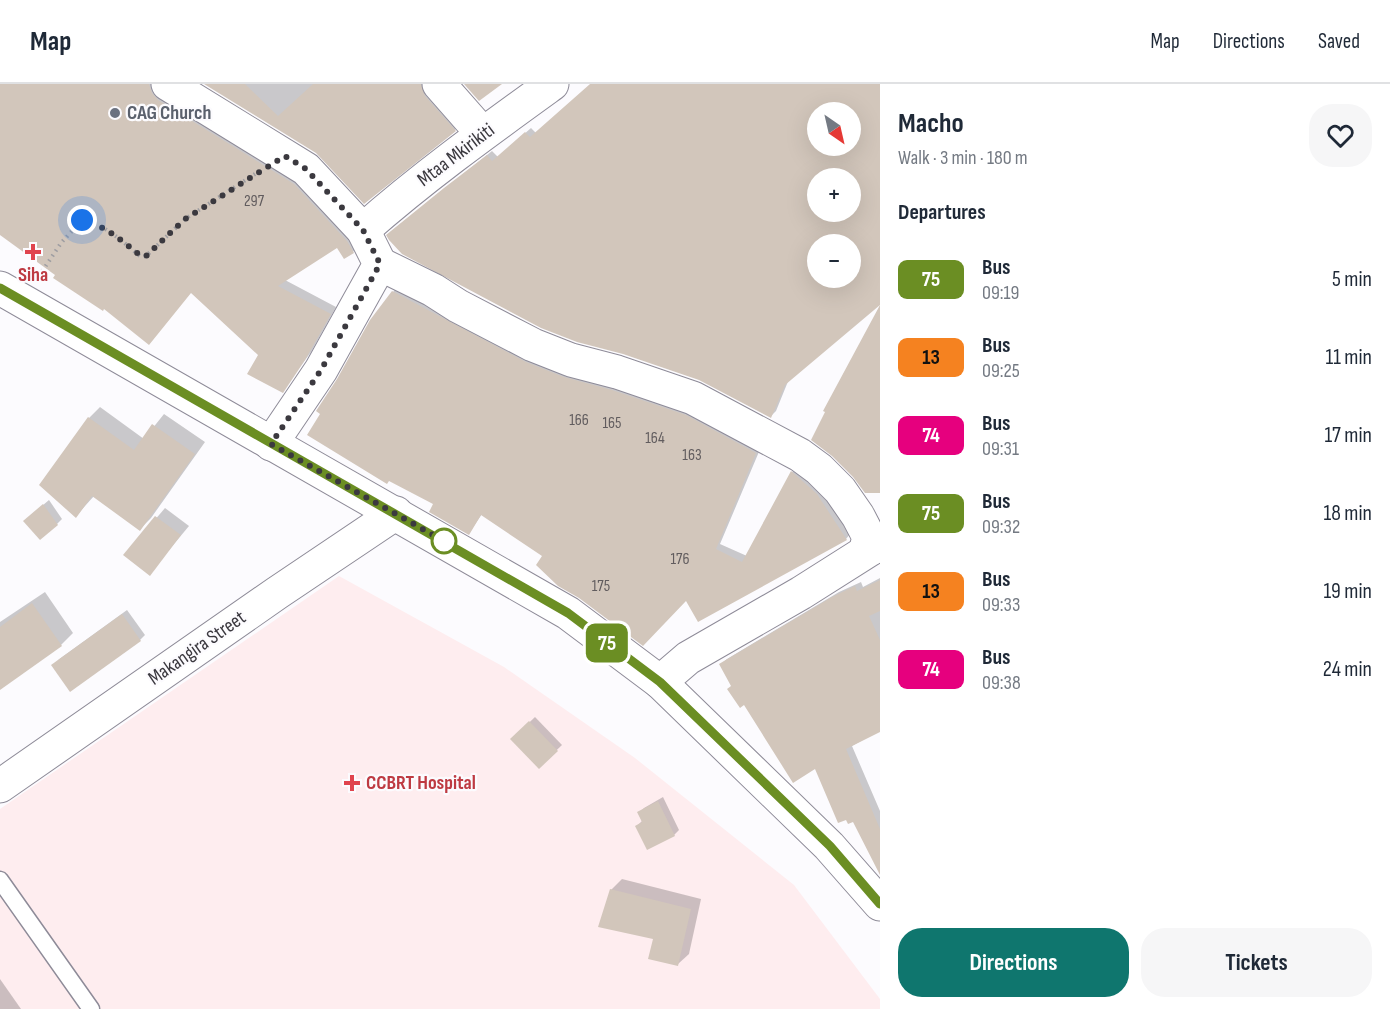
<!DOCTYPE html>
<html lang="en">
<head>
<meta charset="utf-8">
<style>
  :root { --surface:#fff; --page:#f6f6f7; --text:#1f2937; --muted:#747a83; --line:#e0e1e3; --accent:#0f766e }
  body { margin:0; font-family:"Sofia Sans Condensed",sans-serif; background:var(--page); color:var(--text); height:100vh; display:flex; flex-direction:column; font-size:22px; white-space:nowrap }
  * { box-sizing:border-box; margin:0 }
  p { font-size:20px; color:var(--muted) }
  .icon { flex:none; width:33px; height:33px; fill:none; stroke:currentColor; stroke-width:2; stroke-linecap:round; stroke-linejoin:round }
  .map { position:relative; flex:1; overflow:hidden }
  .side { display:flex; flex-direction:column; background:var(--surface); width:510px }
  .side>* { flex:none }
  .badge { padding:0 12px; border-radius:9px; font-size:21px; line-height:39px }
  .needle { width:39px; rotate:146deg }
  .controls { position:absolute; left:807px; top:18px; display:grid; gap:12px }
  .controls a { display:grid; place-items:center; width:54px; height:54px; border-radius:50%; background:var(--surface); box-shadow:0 6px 24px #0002; font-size:30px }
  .you { position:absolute; width:30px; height:30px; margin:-15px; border:4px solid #fff; border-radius:50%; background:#1a73e8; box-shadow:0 0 0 9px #1a73e833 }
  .map>.badge { position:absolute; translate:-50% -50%; box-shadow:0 0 0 3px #fff }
  h2 { padding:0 18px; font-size:22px; line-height:54px }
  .round { display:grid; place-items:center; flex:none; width:63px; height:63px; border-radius:24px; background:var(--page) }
  .headline { display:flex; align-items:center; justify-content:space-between; height:102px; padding:0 18px }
  h1 { font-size:28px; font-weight:700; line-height:45px }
  .primary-button { display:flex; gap:12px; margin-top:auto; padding:12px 18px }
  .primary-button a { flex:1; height:69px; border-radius:24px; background:var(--accent); color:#fff; font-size:24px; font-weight:700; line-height:69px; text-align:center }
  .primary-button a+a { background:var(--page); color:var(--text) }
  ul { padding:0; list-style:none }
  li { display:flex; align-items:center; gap:18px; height:78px; padding:0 18px }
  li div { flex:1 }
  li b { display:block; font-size:22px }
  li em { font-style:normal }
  li .badge { min-width:66px; font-weight:700; text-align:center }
  header { display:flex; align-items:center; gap:36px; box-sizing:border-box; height:84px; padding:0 30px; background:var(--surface); border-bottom:2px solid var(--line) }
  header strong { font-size:28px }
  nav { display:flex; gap:33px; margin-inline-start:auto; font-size:21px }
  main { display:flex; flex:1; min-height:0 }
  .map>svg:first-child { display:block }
</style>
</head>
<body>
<header>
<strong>Map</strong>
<nav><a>Map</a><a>Directions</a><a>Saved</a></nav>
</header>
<main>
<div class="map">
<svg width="880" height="925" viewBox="0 0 880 925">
  <rect width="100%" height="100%" fill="#fcfbfe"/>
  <path fill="#feedef" d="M339 492 504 583 635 674 794 801 880 915V925H0V725Z"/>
  <g fill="#0003" fill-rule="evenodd">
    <path d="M0 0H157L300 94 359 161 353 168 337 162 285 196 336 223 311 268 282 307 260 271 192 208 104 224 0 149Z"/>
    <path d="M207 0H428L461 40 455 46 317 68Z"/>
    <path d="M592 0H880V219L789 295 776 327 771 332 700 295 393 146 492 67 498 73 531 44 536 49ZM818 28H850V62H818ZM818 94H850V128H818ZM818 160H850V194H818Z"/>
    <path d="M398 202 691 326 761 363 720 460 747 472 792 388 797 383 822 404 851 449 846 455 687 515 545 472 482 430 469 449 435 420 393 208Z"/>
    <path d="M100 323 144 355 164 330 205 358 151 434 140 445 94 412 76 432 89 334Z"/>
    <path d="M49 416 62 435 57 440 30 432Z"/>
    <path d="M165 424 189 442 149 490 125 471Z"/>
    <path d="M880 494V646L852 662 880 727V787L853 736 847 734 816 683 733 601 721 580 727 575 839 508 861 498 863 503Z"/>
    <path d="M45 508 73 549 61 561 0 604V538Z"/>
    <path d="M127 526 145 551 140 556 58 576Z"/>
    <path d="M535 633 562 661 539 683 512 655Z"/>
    <path d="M663 713 679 746 674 751 637 742 642 737 639 729 644 724Z"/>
    <path d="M622 795 701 815 689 870 678 880 611 806Z"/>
    <path d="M0 895 21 925H0Z"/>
  </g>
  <g fill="#d2c6bb" fill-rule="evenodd">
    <path d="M0 0H149L152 9 158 16 294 100 347 157 354 169 344 175 337 164 278 202 331 230 305 276 283 309 247 290 258 271 191 209 149 261 104 225 103 227 53 194 55 191 0 151Z"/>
    <path d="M204 0H245L278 32 313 0H421L425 12 456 47 364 120 316 69Z"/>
    <path d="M464 0H502L479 17Z"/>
    <path d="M590 0H880V221L785 301 771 334 699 296 623 270 577 258 541 244 402 170 389 156 386 151 444 104 487 71 492 77 525 48 530 53ZM818 28H850V62H818ZM818 94H850V128H818ZM818 160H850V194H818Z"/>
    <path d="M392 207 526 278 564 293 612 306 686 331 756 369 716 465 742 478 791 387 817 410 847 456 698 538 686 517 643 562 579 514 558 502 536 481 542 472 481 431 469 451 429 428 433 420 389 397 387 400 307 351 320 330 316 327 337 295 370 236Z"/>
    <path d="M880 221V409H865L853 393 832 372 811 356 825 328 823 327Z"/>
    <path d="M88 333 134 366 152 340 195 370 140 447 92 412 76 434 39 401Z"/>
    <path d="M43 420 58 441 40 456 23 437Z"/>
    <path d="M155 432 181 451 150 492 123 471Z"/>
    <path d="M880 496V527L869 532 880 556V648L846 665 880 745V791L853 738 848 740 846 736 838 739 815 685 793 699 744 621 740 624 727 605 731 602 719 580 832 513 855 502 857 507Z"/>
    <path d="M32 519 62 562 0 606V543Z"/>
    <path d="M122 530 141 557 70 608 51 581Z"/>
    <path d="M529 637 558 667 539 685 510 655Z"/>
    <path d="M658 717 675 752 647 766 635 742 642 738 637 728Z"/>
    <path d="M610 805 691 825 678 882 648 875 653 855 598 843Z"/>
  </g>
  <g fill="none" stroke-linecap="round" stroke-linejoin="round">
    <g stroke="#8e8b98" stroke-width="19">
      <path id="lane" d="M0 796 91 925"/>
    </g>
    <g stroke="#8e8b98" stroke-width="35">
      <g id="street">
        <path d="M168 0 306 85 363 146 380 180 321 286 271 360"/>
        <path d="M439 0 482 49"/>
        <path d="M363 146C423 93 487 47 552 0"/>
        <path d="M380 180 433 206 458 222 533 261 571 276 617 288 693 314 800 371 819 385 840 406 858 432 869 453 867 461 872 464"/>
        <path d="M660 598 688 574 801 509 872 464 880 461"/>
        <path d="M0 702 277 509 396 429"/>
      </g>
    </g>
    <g stroke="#8e8b98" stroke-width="35">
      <path id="secondary" d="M0 204 568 529 660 598 829 762 880 820"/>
    </g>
    <path stroke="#9e9da1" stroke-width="4" stroke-dasharray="1.5 4.5" stroke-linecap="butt" d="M39 192 61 159 82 136C105 140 123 158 141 173L146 172 185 135 255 90"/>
    <use href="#lane" stroke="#fff" stroke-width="16"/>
    <use href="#street" stroke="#fff" stroke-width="33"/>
    <use href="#secondary" stroke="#fff" stroke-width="33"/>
  </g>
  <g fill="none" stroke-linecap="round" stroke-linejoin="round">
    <g stroke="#fff" stroke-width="14">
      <path id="line" d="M0 204 568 529 660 598 830 762 880 820"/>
    </g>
    <use href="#line" stroke="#6b8e23" stroke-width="9"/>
    <path stroke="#3b393f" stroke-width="6" stroke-dasharray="0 10.8" d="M82 136C105 141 123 158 141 172H146L185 135 285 72 306 85 363 146 380 180 321 286 271 360 444 457"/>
  </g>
  <circle fill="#6b7280" stroke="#fcfbfe" stroke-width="2" cx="115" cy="29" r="6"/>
  <g fill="#e0444e" stroke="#fcfbfe" stroke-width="2">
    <path d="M30 159h6v6h6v6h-6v6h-6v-6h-6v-6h6z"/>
    <path d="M349 690h6v6h6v6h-6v6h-6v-6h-6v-6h6z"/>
  </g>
  <circle fill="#fff" stroke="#6b8e23" stroke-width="3" cx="444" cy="457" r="12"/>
  <g text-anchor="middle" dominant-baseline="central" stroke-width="4.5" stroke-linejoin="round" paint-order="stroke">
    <g font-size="16" fill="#615c5e">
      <text x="254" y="117">297</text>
      <text x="579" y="336">166</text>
      <text x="612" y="339">165</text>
      <text x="655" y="354">164</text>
      <text x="692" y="371">163</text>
      <text x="680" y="475">176</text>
      <text x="601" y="502">175</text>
    </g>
    <g font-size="20" font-weight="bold" fill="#5b616d" stroke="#fcfbfe" text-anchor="start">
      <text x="127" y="29">CAG Church</text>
    </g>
    <g font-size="20" fill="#3b393f" stroke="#fcfbfe">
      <text transform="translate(456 71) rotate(-37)">Mtaa Mkirikiti</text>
      <text transform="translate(197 564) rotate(-35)">Makangira Street</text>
    </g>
    <g font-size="20" font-weight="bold" fill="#be3a42" stroke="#fcfbfe">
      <text x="33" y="191">Siha</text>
      <text x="366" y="699" text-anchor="start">CCBRT Hospital</text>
    </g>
  </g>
</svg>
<div class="controls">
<a><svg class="needle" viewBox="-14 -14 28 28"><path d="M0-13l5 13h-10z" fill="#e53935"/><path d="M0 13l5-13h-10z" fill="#747a83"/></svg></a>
<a>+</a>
<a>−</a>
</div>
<div class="you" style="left:82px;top:136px"></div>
<b class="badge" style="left:607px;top:559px;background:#6b8e23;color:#fff">75</b>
</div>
<section class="side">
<div class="headline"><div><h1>Macho</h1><p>Walk · 3 min · 180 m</p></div><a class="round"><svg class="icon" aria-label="heart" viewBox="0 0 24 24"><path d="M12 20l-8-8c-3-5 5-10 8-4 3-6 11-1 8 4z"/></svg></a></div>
<h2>Departures</h2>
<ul>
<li><span class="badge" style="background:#6b8e23;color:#fff">75</span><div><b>Bus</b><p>09:19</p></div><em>5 min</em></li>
<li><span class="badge" style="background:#f58220;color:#111">13</span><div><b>Bus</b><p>09:25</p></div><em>11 min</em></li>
<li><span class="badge" style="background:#e6007e;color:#fff">74</span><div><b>Bus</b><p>09:31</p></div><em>17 min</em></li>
<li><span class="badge" style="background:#6b8e23;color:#fff">75</span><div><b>Bus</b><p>09:32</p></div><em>18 min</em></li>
<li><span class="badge" style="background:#f58220;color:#111">13</span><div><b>Bus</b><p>09:33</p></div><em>19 min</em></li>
<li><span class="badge" style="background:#e6007e;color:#fff">74</span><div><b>Bus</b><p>09:38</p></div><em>24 min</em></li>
</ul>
<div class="primary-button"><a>Directions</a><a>Tickets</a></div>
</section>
</main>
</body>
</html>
